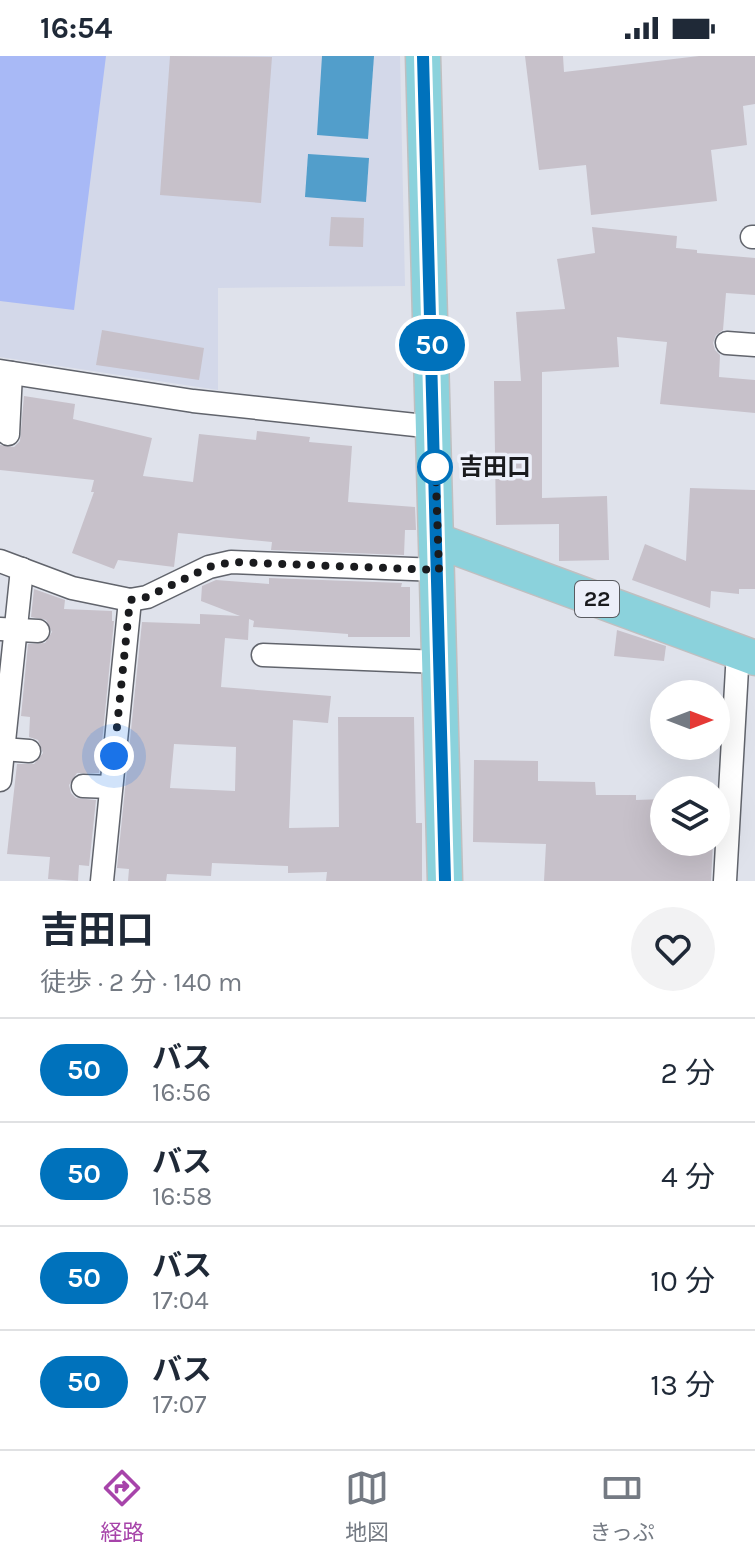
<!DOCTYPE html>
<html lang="ja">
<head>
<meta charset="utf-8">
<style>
  :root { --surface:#fff; --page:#f2f2f3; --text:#1f2937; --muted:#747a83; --line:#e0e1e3; --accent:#a744aa }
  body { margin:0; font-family:Karla,"Noto Sans JP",sans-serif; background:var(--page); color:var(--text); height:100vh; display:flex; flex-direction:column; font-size:30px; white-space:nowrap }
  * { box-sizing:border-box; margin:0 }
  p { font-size:26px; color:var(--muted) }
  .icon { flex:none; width:44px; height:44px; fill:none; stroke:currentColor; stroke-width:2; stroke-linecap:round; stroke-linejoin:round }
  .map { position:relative; height:825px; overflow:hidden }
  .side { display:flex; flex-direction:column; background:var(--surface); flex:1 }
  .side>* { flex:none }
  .badge { padding:0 16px; border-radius:26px; font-size:28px; line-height:52px }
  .needle { width:52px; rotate:90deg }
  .buttons { position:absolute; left:650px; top:624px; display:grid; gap:16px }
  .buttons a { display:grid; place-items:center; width:80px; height:80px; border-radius:50%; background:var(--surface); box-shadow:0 8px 32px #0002; font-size:40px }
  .you { position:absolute; width:40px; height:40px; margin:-20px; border:6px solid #fff; border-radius:50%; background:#1a73e8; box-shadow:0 0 0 12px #1a73e833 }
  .map>.badge { position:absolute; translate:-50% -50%; box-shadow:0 0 0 4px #fff }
  .round { display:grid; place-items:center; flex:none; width:84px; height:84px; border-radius:42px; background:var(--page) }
  .head { display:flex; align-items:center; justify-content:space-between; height:136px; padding:0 40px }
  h1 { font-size:38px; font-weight:700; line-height:60px }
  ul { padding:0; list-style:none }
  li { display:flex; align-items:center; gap:24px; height:104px; padding:0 40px; border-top:2px solid var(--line) }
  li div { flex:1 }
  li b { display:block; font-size:30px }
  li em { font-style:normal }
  li .badge { min-width:88px; font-weight:700; text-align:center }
  .status { display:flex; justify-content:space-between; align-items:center; height:56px; padding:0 40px; background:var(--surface); direction:ltr }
  .status svg { height:22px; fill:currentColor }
  .dock { display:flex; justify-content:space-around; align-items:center; height:112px; border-top:2px solid var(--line); background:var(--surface); font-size:22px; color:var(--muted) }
  .dock a { display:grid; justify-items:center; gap:4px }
  .dock .on { color:var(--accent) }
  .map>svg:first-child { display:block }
</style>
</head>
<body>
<div class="status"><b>16:54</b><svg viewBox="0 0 49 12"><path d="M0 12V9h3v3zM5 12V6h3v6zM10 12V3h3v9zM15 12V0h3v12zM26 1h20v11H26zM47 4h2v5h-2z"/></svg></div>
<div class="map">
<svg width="755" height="825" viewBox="0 0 755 825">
  <rect width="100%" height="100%" fill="#dfe2eb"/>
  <path fill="#d3d8e9" d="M0 0H400L405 230 218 232V334L0 301Z"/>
  <path fill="#a8b9f6" d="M0 0H106L74 254 0 245Z"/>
  <g fill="#529ecb">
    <path d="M322 0H374L368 83 317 79Z"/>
    <path d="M308 98 369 102 366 146 305 141Z"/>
  </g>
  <g fill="#c7c1ca" fill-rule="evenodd">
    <path d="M170 0 272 1 261 147 160 139Z"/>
    <path d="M525 0H563L564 16 699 0H755V48L743 50 747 89 711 94 717 145 591 159 586 109 539 114Z"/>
    <path d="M331 161 364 162 363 191 329 190Z"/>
    <path d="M592 171 677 180 676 192 697 194V197L755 202V239L726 237 723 274 716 279 713 287 715 294 720 299 719 321 755 324V357L660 348 667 286 617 281 619 311 542 316V442L607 440 609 504 559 505V468L496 469 494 325H521L516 256 565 253 557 203 595 197Z"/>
    <path d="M102 274 204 292 199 324 96 309Z"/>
    <path d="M24 340 75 348 73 363 152 382 143 420 193 426 199 378 256 384 257 375 310 381 309 386 352 390 348 446 415 451 416 474H405L404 499 271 494 272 486 178 477 174 511 118 504 114 513 72 497 94 436H91L94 424 0 414V389L14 391 20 385Z"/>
    <path d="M690 432 755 434V533H739V538L711 535 710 552 632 524 645 488 686 505Z"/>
    <path d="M269 522 402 527 401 531H410V581H348V578L253 571 254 565 249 563 248 584 225 582 221 631 331 640 328 667 293 664 289 772 339 771 338 661H414L416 767H422V825H326L327 816 288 817V810L212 807 211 820 167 818 166 825H128L129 813 117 812 142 566 200 568V558L240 560 201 545 202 530 216 524 269 528ZM174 688 236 691 235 735 170 732Z"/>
    <path d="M34 533 65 544 64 553 112 555V565H114L99 717H77L69 729 71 737 76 742 96 744 89 810 79 809 78 825 48 823 50 801 7 798 17 708H34L43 697 38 684 29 681 30 661 21 660 28 588 45 587 52 576 46 564 31 561Z"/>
    <path d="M617 574 666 590 664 605 614 600Z"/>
    <path d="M474 704 538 705V725L595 726 596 739H636V744L664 743V786H713L711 825H544L546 788 473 786Z"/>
  </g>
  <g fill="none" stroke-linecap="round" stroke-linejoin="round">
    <g stroke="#61646c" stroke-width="25">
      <g id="street">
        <path d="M752 181H755"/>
        <path d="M727 287 755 289"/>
        <path d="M0 315 193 345 434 371"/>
        <path d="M8 378 11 317"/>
        <path d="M0 505 72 532 130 544 147 541 209 511 231 506 439 514"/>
        <path d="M0 573 38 575"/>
        <path d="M263 599 440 606"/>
        <path d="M3 693 29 695"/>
        <path d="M0 724 22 513"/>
        <path d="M83 730 111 731"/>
        <path d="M102 825 130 544"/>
        <path d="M725 825 738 595"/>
      </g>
    </g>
    <g stroke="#bfbfc0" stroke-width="37">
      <g id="primary">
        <path d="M423 0 445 825"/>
        <path d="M438 485 755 602"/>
      </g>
    </g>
    <use href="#street" stroke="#fff" stroke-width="22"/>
    <use href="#primary" stroke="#8bd2dc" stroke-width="34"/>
  </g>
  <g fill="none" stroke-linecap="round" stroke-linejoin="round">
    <g stroke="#fff" stroke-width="18">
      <path id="line" d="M423 0 445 825"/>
    </g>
    <use href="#line" stroke="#0072bc" stroke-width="12"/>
    <path stroke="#1a1b1e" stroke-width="8" stroke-dasharray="0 14.4" d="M114 700 130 544 147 541 209 511 231 506 439 514 435 399V411"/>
  </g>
  <circle fill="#fff" stroke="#0072bc" stroke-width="4" cx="435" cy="411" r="16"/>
  <g text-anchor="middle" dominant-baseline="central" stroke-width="7" stroke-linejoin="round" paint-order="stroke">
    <rect fill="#eceff9" stroke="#595b60" stroke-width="2" x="575" y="525" width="44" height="36" rx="6"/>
    <g font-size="22" font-weight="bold" fill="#1a1b1e">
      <text x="597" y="543">22</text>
    </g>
    <g font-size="24" font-weight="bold" fill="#1a1b1e" stroke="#eceff9" text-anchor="start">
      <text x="459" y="411">吉田口</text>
    </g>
  </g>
</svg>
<div class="buttons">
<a><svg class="needle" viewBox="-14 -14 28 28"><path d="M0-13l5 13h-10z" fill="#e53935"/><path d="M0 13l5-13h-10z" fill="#747a83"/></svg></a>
<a><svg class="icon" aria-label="layers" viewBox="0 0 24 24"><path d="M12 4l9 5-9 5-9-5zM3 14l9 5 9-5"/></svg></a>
</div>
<div class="you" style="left:114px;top:700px"></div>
<b class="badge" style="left:432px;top:289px;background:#0072bc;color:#fff">50</b>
</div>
<section class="side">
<div class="head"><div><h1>吉田口</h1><p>徒歩 · 2 分 · 140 m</p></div><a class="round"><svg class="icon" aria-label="heart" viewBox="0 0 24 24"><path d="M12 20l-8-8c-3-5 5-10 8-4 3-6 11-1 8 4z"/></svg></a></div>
<ul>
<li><span class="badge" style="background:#0072bc;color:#fff">50</span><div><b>バス</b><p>16:56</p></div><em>2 分</em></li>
<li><span class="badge" style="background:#0072bc;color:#fff">50</span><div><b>バス</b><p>16:58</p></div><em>4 分</em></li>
<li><span class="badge" style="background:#0072bc;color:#fff">50</span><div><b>バス</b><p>17:04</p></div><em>10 分</em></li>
<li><span class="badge" style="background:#0072bc;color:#fff">50</span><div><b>バス</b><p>17:07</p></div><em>13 分</em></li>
</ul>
</section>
<nav class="dock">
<a class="on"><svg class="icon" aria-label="directions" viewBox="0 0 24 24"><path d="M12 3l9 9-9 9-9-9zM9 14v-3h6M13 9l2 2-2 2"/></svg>経路</a>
<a><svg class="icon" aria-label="map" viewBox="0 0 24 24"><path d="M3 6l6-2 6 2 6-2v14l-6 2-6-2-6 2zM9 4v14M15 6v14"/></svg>地図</a>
<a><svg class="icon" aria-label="tickets" viewBox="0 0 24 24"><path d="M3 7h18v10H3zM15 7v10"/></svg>きっぷ</a>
</nav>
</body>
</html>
